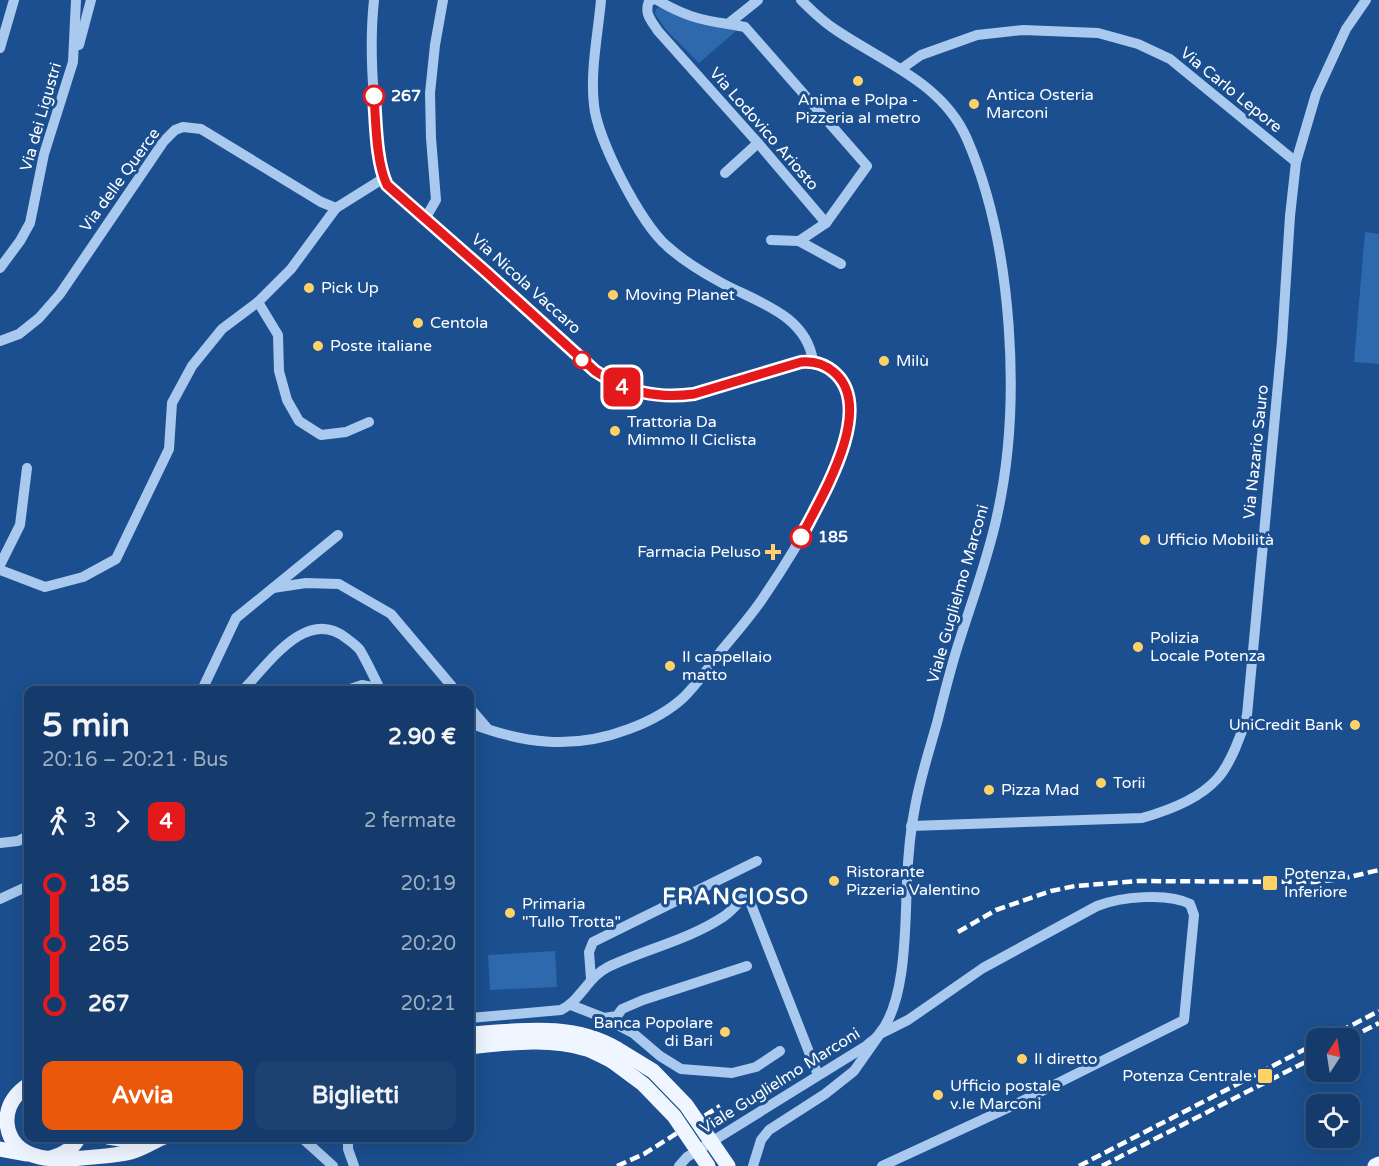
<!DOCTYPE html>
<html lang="it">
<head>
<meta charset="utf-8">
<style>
  :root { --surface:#143b6b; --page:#1d4271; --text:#f1f3f6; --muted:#9dadc1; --line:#33557e; --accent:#ea580c }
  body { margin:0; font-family:"Varela Round",sans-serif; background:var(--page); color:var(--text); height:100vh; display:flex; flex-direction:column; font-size:22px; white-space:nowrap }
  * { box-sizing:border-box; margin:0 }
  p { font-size:20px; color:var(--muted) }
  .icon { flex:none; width:33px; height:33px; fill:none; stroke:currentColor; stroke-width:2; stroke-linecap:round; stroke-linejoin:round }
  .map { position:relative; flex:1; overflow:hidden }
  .drawer { position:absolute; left:24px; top:686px; width:450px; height:456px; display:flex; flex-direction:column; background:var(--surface); border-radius:12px; box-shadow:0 6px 24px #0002,0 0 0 2px var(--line) }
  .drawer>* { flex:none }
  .badge { padding:0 12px; border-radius:9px; font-size:21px; line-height:39px }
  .needle { width:39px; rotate:12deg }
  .controls { position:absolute; left:1306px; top:1028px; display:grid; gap:12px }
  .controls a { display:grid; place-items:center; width:54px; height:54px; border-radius:12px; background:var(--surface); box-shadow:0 6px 24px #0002,0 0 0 2px var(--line); font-size:30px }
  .map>.badge { position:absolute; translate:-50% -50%; box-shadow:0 0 0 3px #fff }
  .legs { display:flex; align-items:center; gap:9px; height:66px; padding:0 18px; font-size:20px }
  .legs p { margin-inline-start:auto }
  .head { display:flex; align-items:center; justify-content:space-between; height:102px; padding:0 18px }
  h1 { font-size:33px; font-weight:700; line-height:45px }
  .primary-button { display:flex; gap:12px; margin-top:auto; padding:12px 18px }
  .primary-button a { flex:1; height:69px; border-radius:12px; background:var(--accent); color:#fff; font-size:24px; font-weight:700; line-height:69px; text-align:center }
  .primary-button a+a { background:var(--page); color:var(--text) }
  ul { padding:0 18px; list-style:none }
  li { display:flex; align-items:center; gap:21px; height:60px; font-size:22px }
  li i { display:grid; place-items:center; width:9px; height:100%; margin:0 8px; background:currentColor }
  li i::after { content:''; width:15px; height:15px; margin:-8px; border:4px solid; border-radius:50%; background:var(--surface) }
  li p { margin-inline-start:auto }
  li:first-child i { background:linear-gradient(#0000 50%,currentColor 0) }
  li:last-child i { background:linear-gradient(currentColor 50%,#0000 0) }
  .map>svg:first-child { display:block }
</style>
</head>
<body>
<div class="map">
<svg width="1379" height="1166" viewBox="0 0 1379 1166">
  <rect width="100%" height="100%" fill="#1b4f8f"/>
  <g fill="#2e69ad">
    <path d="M659 7 714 26 736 31 699 63 667 31 655 14 656 9Z"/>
    <path d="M1365 232 1379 234V364L1354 362Z"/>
    <path d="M555 951 557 987 490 990 488 955Z"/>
  </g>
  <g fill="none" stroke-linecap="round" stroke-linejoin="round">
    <g stroke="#a9c9ee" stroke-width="10">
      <path d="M374 0C369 47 373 93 378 140 380 155 381 172 387 185L486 272 595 371C626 392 658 399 694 394L801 362C823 361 843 373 848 396 860 448 793 554 763 598 751 616 735 634 721 651 709 667 698 683 684 697 669 711 648 722 629 729 574 750 524 744 470 723"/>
      <path d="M601 0C598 34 590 71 594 105 597 139 641 224 667 246 682 260 702 272 720 282 756 302 806 314 813 361"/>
      <path d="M652 0 649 1C644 14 651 20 658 31L758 143 826 223"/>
      <path d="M657 0C683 15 699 20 728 24L758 0"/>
      <path d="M728 24 745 27 867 166 826 223 799 241 841 264"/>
      <path d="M79 45 91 0"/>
      <path d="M0 48 14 0"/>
      <path d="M901 69 921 55 977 35 1023 30 1098 33 1138 44 1170 59 1296 162"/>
      <path d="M725 173 758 143"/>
      <path d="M425 219 436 200 431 138 430 93 435 45 443 0"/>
      <path d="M771 240 799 241"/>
      <path d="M0 268 20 241 30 223 44 154 73 62 76 0"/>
      <path d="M258 302 278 335 279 371 287 400 299 421 321 435 346 432 369 422"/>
      <path d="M0 341 19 334 39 318 60 294 164 141 175 130 183 127 201 129 321 202 336 208 384 178"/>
      <path d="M0 565 20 525 27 468"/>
      <path d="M0 570 45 587 83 577 116 559 169 449 172 403 192 366 222 329 258 302 291 269 336 208"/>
      <path d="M273 588 306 583 339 584 391 614 455 690"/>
      <path d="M202 690 236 618 338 535"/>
      <path d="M243 690C268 665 306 606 346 638 351 642 356 645 360 650 367 662 373 675 379 687"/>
      <path d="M347 690 362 685 382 689"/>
      <path d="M470 708 487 728"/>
      <path d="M911 826 1142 818C1167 811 1199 799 1217 779 1230 765 1242 734 1247 715L1282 341 1290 216 1296 162 1316 94 1346 29 1366 0"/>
      <path d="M0 843 18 841 28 836"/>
      <path d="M0 899 28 886"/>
      <path d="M591 979 589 952 593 942 757 861"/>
      <path d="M571 1005 604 1018 617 1016 622 1009 643 1000 747 966"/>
      <path d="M470 1018 561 1010C581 1000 588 977 608 967 646 949 688 940 723 917 732 911 739 902 747 894L818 1075"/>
      <path d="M604 1018 633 1033 660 1056 681 1069 732 1073 756 1067 780 1051"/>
      <path d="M301 1137 333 1166"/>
      <path d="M348 1137V1149L354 1166"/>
      <path d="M679 1166 687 1157 866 1046C870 1042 876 1039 879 1034 907 1002 905 923 907 882 908 857 910 832 915 807 920 779 929 751 937 723 944 695 951 666 960 639 973 598 988 558 997 516 1022 405 1013 245 967 139 943 83 883 62 836 30 823 22 812 11 801 0"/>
      <path d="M753 1166 761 1140 769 1130 825 1094 854 1071 880 1034 908 1020 983 968 1097 906C1120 897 1168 892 1190 904L1194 915 1184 1020 1012 1106 882 1166"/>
    </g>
    <g stroke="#f0f6ff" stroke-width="15">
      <path d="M470 1034C519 1031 572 1022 617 1049"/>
      <path d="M470 1047C507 1043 550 1037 587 1049 595 1052 604 1057 612 1061"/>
      <path d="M28 1085C15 1094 6 1106 7 1123 11 1166 64 1160 94 1157 106 1156 119 1155 131 1152 142 1149 153 1142 164 1137"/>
      <path d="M108 1137 132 1141 149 1139"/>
      <path d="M0 1149 26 1154"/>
      <path d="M51 1158C64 1154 73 1149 79 1137"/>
      <path d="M1375 1166 1379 1164"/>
    </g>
    <g stroke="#fff" stroke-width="4.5" stroke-dasharray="10 4.5" stroke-linecap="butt">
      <path d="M958 932 996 910 1051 891 1075 886 1138 881 1315 882 1341 879 1379 870"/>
      <path d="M1327 1038 1379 1011"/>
      <path d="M1350 1038 1379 1023"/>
      <path d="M617 1166 644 1154 720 1106"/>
      <path d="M1079 1166 1317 1043"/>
      <path d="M1102 1166 1317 1056"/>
    </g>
    <g stroke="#f0f6ff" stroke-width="15">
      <path d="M617 1049 653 1071 686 1105 728 1166"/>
      <path d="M612 1061 643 1084 674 1116 708 1166"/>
    </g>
  </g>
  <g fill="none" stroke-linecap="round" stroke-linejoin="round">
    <g stroke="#fff" stroke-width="14">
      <path id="line-1" d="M374 96C376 123 376 162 387 185L486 272 595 371C626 392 657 399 694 394L801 362C815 361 825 364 835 373 876 410 820 499 801 537"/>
    </g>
    <use href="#line-1" stroke="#e4191c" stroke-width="9"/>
  </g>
  <g fill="#ffd166" stroke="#1b4f8f" stroke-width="2">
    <circle cx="858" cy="81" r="6"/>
    <circle cx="974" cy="104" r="6"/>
    <circle cx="309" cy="288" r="6"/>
    <circle cx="613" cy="295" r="6"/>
    <circle cx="418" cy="323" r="6"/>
    <circle cx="318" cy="346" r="6"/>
    <circle cx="884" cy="361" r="6"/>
    <circle cx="615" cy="431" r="6"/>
    <circle cx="1145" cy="540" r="6"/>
    <path d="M770 543h6v6h6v6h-6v6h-6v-6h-6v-6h6z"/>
    <circle cx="1138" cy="647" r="6"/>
    <circle cx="670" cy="666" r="6"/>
    <circle cx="1355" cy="725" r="6"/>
    <circle cx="1101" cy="783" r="6"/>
    <circle cx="989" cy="790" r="6"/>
    <circle cx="834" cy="881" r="6"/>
    <rect x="1262" y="875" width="16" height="16" rx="3"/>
    <circle cx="510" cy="913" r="6"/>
    <circle cx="725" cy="1032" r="6"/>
    <circle cx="1022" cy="1059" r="6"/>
    <rect x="1257" y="1068" width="16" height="16" rx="3"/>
    <circle cx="938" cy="1095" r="6"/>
  </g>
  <g fill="#fff" stroke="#e4191c" stroke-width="3">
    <circle cx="374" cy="96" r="10"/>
    <circle cx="582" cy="360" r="8"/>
    <circle cx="801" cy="537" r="10"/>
  </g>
  <g text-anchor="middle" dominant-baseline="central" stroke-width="6" stroke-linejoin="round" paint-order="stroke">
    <g font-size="16" fill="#fff" stroke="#1b4f8f">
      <text transform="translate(1231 90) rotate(39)">Via Carlo Lepore</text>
      <text transform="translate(41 117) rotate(-74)">Via dei Ligustri</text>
      <text transform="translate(764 129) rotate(49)">Via Lodovico Ariosto</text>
      <text transform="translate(120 180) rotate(-54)">Via delle Querce</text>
      <text transform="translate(526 284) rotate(42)">Via Nicola Vaccaro</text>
      <text transform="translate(1256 452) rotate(-84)">Via Nazario Sauro</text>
      <text transform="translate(958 594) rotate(-74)">Viale Guglielmo Marconi</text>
      <text transform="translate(780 1081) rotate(-32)">Viale Guglielmo Marconi</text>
    </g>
    <g font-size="16" fill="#fff" stroke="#1b4f8f" text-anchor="start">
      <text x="986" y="95">Antica Osteria<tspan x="986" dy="18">Marconi</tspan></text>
      <text x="858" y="100" text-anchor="middle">Anima e Polpa -<tspan x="858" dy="18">Pizzeria al metro</tspan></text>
      <text x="321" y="288">Pick Up</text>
      <text x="625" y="295">Moving Planet</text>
      <text x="430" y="323">Centola</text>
      <text x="330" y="346">Poste italiane</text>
      <text x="896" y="361">Milù</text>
      <text x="627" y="422">Trattoria Da<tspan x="627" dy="18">Mimmo Il Ciclista</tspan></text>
      <text x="1157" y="540">Ufficio Mobilità</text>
      <text x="761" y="552" text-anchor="end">Farmacia Peluso</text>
      <text x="1150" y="638">Polizia<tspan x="1150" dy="18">Locale Potenza</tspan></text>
      <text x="682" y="657">Il cappellaio<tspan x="682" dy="18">matto</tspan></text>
      <text x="1343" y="725" text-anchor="end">UniCredit Bank</text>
      <text x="1113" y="783">Torii</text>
      <text x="1001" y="790">Pizza Mad</text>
      <text x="846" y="872">Ristorante<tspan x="846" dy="18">Pizzeria Valentino</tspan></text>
      <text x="1284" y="874">Potenza<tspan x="1284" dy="18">Inferiore</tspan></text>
      <text x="522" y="904">Primaria<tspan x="522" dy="18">"Tullo Trotta"</tspan></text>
      <text x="713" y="1023" text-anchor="end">Banca Popolare<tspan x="713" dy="18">di Bari</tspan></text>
      <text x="1034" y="1059">Il diretto</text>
      <text x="1252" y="1076" text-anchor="end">Potenza Centrale</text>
      <text x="950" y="1086">Ufficio postale<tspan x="950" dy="18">v.le Marconi</tspan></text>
    </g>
    <g font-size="16" font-weight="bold" fill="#fff" stroke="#1b4f8f" text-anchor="start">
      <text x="391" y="96">267</text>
      <text x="818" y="537">185</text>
    </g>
    <g font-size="22" font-weight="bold" letter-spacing="1.5" fill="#fff" stroke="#1b4f8f">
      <text x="736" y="897">FRANCIOSO</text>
    </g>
  </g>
</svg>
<div class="controls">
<a><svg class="needle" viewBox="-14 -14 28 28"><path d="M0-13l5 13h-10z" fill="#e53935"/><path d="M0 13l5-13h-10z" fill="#9dadc1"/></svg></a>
<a><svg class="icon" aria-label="locate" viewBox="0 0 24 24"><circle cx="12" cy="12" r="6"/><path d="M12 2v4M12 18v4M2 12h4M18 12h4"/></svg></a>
</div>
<b class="badge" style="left:622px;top:387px;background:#e4191c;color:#fff">4</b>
<section class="drawer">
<div class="head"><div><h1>5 min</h1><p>20:16 – 20:21 · Bus</p></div><b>2.90 €</b></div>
<div class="legs"><svg class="icon" aria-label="walk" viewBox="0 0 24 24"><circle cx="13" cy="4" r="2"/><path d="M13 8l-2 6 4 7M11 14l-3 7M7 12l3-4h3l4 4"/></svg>3<svg class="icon" aria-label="forward" viewBox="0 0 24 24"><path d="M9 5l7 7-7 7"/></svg><b class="badge" style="background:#e4191c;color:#fff">4</b><p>2 fermate</p></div>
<ul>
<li><i style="color:#e4191c"></i><b>185</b><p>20:19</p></li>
<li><i style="color:#e4191c"></i><span>265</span><p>20:20</p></li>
<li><i style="color:#e4191c"></i><b>267</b><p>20:21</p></li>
</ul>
<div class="primary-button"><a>Avvia</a><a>Biglietti</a></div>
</section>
</div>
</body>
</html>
